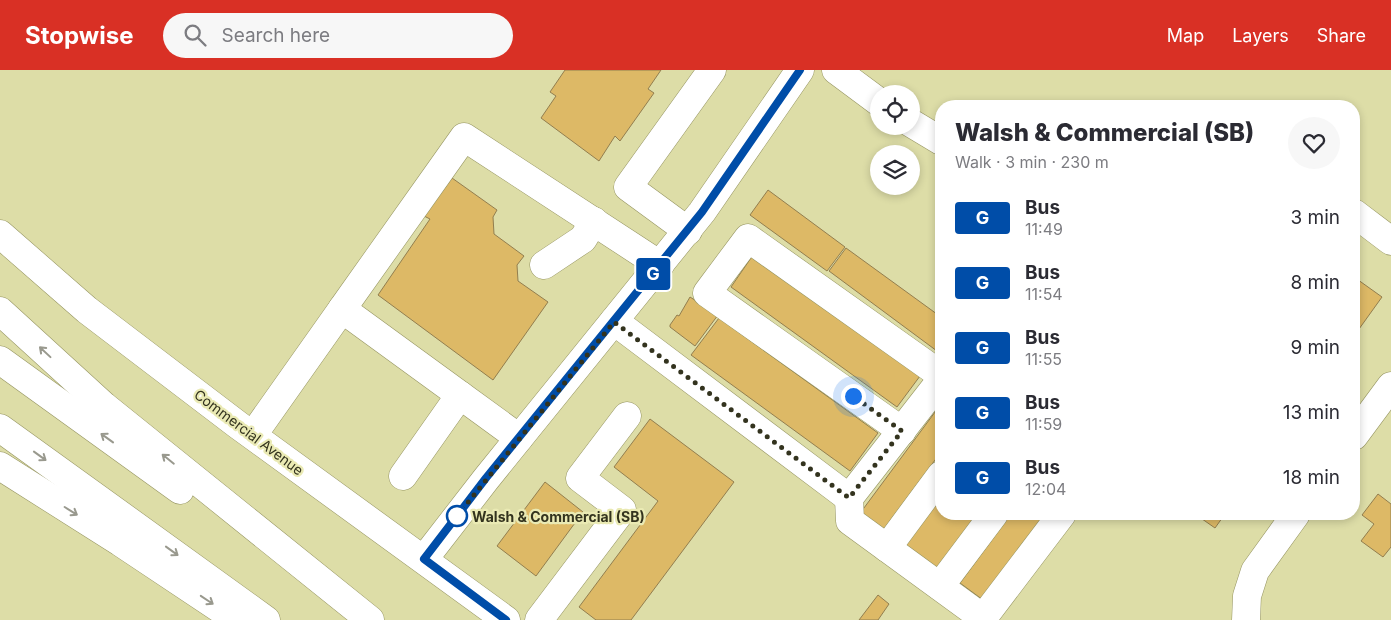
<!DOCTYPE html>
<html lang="en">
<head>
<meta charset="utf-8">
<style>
  :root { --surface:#fff; --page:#f7f7f7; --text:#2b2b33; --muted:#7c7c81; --accent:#d93025 }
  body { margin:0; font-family:Inter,sans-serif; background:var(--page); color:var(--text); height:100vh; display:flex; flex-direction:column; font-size:19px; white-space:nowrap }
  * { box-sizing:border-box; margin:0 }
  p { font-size:16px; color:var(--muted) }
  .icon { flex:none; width:28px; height:28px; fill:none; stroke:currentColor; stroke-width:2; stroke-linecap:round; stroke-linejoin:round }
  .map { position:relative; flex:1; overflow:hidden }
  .drawer { position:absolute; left:935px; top:30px; width:425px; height:420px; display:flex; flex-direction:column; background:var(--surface); border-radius:20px; box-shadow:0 2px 8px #0003 }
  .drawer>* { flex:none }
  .badge { padding:0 10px; border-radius:4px; font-size:18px; line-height:32px }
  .controls { position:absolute; left:870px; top:15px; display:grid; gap:10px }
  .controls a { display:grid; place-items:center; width:50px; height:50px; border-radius:50%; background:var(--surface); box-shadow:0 2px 8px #0003; font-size:25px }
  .you { position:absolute; width:25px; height:25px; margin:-12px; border:4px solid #fff; border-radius:50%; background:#1a73e8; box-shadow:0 0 0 8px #1a73e833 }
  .map>.badge { position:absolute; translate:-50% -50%; box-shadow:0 0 0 2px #fff }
  .round { display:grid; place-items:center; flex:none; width:52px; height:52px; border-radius:26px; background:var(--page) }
  .headline { display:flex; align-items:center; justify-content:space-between; height:85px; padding:0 20px }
  h1 { font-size:24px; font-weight:800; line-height:38px }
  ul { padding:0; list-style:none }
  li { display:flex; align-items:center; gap:15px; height:65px; padding:0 20px }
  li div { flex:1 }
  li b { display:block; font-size:19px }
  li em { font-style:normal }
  li .badge { min-width:55px; font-weight:700; text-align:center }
  header { display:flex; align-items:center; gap:30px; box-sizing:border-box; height:70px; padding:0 25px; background:var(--accent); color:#fff }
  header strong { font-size:24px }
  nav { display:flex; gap:28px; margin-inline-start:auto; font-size:18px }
  .search { width:350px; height:45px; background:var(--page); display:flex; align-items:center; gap:12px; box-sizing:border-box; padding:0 18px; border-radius:28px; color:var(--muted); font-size:19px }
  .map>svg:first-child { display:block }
</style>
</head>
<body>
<header>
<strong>Stopwise</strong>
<div class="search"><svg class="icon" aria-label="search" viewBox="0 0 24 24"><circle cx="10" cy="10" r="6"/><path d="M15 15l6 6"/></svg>Search here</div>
<nav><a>Map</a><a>Layers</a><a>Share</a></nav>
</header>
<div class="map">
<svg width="1391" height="550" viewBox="0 0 1391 550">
  <rect width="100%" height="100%" fill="#dddda7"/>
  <g fill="#ddb966" stroke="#927e4f">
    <path d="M565 0H661L648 19 654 23 620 71 615 66 599 91 541 48 556 26 550 22Z"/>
    <path d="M452 108 497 140 493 147 494 164 524 186 517 195 518 211 548 232 493 310 378 225 430 149 424 146Z"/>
    <path d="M768 120 845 177 827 201 750 145Z"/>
    <path d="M846 178 941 247V284L829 201Z"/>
    <path d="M753 185 920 306 897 337 731 217Z"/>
    <path d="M1354 207 1382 227 1354 266Z"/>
    <path d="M690 227 718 245 695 276 670 257V255L677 245 679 246Z"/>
    <path d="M719 248 878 363 850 401 691 285Z"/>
    <path d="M941 334V382L881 463 858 446Z"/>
    <path d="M650 349 734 412 631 550H596L579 537 658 431 614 397Z"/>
    <path d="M545 412 583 442 536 506 497 476Z"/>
    <path d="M1378 424 1391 434V477L1383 487 1361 471 1374 454 1362 445Z"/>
    <path d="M941 427V444H977L934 502 903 479Z"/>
    <path d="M1011 444H1047L983 530 960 513Z"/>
    <path d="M1195 444H1225L1215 458Z"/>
    <path d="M878 525 889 534 878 550H859Z"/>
  </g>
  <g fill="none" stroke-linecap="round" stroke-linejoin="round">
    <g stroke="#969562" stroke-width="29">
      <g id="minor">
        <path d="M836 0 879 32"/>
        <path d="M911 53 941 71"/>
        <path d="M1354 143 1391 171"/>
        <path d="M688 161 628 117 712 0"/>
        <path d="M0 164 87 240 238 355 506 550"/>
        <path d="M544 195 583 169 594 151"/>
        <path d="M342 239 464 67 660 195"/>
        <path d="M614 251 849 428"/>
        <path d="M941 310 849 428 850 451 983 548 1062 444"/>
        <path d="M902 361 707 223 748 168 941 305"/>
        <path d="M253 365 342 239 460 325"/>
        <path d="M1354 366 1391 316"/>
        <path d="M403 406 460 325 519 368"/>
        <path d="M887 478 941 405"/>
        <path d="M424 489 486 409 702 142 800 0"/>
        <path d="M940 516 994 444"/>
        <path d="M539 550 622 440 580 408 627 346"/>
        <path d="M1246 550 1247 526 1255 501 1296 444"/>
      </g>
    </g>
    <g stroke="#969562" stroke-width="29">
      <g id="highway">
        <path d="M0 241 104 336 370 550"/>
        <path d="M0 290 180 420"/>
        <path d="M0 358 266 550"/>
        <path d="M0 396 120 472 237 550"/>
      </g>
    </g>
    <use href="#minor" stroke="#fff" stroke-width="28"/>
    <use href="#highway" stroke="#fff" stroke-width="28"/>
  </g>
  <defs><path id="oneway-shaft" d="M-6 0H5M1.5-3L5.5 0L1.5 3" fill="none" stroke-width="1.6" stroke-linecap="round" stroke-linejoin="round" transform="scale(1.25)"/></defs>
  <g stroke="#99998e">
    <use href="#oneway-shaft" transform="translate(45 282) rotate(-137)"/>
    <use href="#oneway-shaft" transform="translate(107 368) rotate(-144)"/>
    <use href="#oneway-shaft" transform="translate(40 386) rotate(36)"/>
    <use href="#oneway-shaft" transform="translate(168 389) rotate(-141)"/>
    <use href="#oneway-shaft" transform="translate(71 441) rotate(32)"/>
    <use href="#oneway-shaft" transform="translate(172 481) rotate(36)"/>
    <use href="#oneway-shaft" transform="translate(207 530) rotate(34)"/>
  </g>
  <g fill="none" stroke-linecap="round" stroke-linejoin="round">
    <g stroke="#fff" stroke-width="11">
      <path id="line" d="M506 550 424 489 486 408 702 142 800 0"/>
    </g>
    <use href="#line" stroke="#004da8" stroke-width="8"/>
    <path stroke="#33331e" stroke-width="5" stroke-dasharray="0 9" d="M457 446 614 252 849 428 902 361 853 326"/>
  </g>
  <circle fill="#fff" stroke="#004da8" stroke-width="2.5" cx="457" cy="446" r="10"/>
  <g text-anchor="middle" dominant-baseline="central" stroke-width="4.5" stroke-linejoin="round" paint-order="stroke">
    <g font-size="14" fill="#33331e" stroke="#eaeab4">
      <text transform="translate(249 362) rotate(37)">Commercial Avenue</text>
    </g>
    <g font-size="14" font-weight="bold" fill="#33331e" stroke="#eaeab4" text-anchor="start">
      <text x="472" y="446">Walsh &amp; Commercial (SB)</text>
    </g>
  </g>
</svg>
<div class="controls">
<a><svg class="icon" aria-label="locate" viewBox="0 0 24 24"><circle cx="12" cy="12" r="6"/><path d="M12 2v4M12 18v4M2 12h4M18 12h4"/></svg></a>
<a><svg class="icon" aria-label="layers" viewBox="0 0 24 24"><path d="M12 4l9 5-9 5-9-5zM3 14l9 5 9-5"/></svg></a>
</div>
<div class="you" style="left:853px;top:326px"></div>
<b class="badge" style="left:653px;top:204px;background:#004da8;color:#fff">G</b>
<section class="drawer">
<div class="headline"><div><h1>Walsh &amp; Commercial (SB)</h1><p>Walk · 3 min · 230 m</p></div><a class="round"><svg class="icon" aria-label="heart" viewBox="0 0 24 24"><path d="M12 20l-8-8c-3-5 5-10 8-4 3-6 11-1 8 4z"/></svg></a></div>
<ul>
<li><span class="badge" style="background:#004da8;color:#fff">G</span><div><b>Bus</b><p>11:49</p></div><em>3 min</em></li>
<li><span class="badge" style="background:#004da8;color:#fff">G</span><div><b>Bus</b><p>11:54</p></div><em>8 min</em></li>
<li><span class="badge" style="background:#004da8;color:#fff">G</span><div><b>Bus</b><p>11:55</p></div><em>9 min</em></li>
<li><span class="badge" style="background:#004da8;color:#fff">G</span><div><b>Bus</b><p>11:59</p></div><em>13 min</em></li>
<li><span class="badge" style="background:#004da8;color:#fff">G</span><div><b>Bus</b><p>12:04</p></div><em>18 min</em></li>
</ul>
</section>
</div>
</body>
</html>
